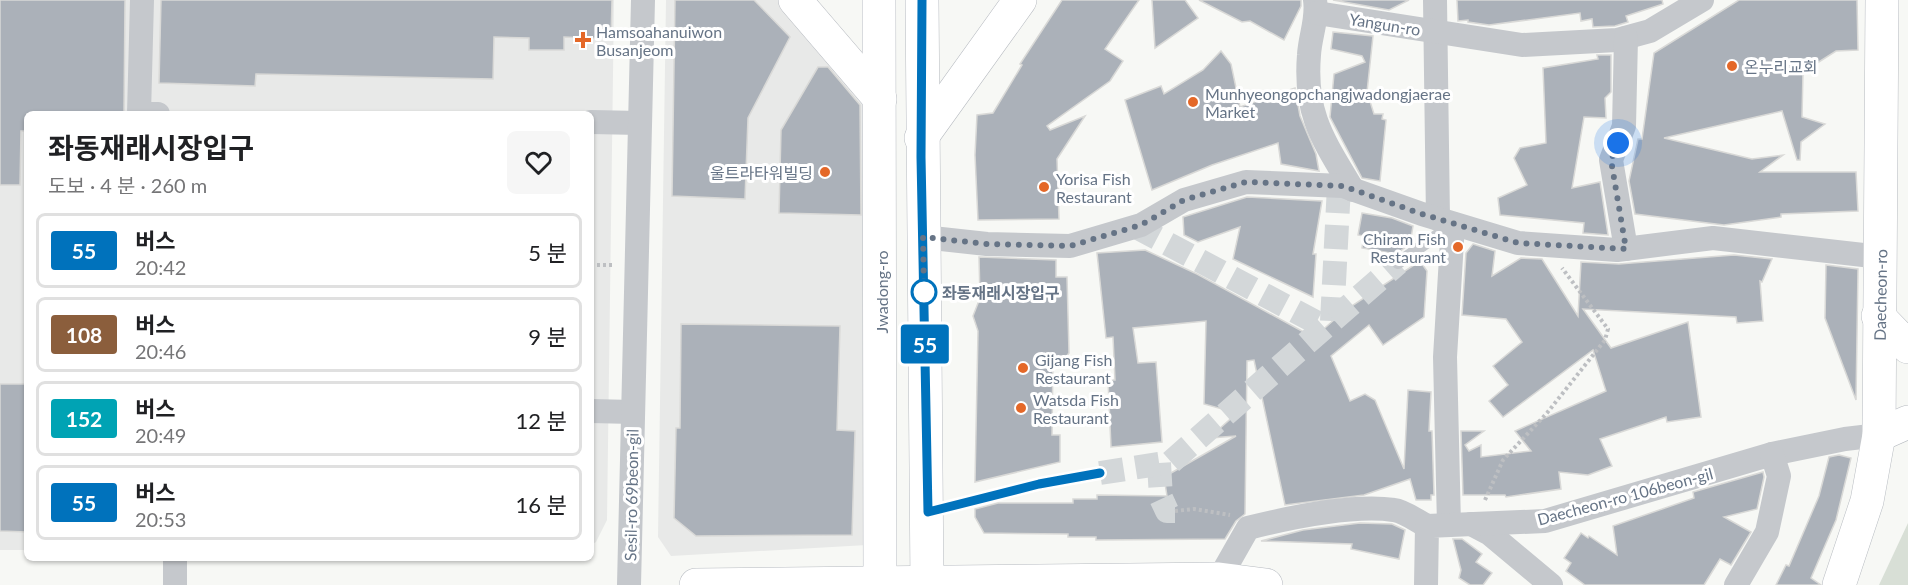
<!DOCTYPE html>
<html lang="ko">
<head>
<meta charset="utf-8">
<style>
  :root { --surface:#fff; --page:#f6f6f6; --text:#202124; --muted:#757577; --line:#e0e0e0 }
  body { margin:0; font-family:Lato,"Noto Sans KR",sans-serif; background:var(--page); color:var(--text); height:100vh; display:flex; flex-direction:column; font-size:22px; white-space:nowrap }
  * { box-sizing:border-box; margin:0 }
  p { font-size:20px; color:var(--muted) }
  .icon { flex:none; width:33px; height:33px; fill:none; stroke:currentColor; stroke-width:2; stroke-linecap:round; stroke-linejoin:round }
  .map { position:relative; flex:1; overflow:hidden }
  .drawer { position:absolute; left:24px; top:111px; width:570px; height:450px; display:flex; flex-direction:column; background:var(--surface); border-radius:9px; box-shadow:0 2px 4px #0004 }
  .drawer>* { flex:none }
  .badge { padding:0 12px; border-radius:4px; font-size:21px; line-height:39px }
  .you { position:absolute; width:30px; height:30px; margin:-15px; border:4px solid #fff; border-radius:50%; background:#1a73e8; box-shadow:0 0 0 9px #1a73e833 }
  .map>.badge { position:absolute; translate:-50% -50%; box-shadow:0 0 0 3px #fff }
  .round { display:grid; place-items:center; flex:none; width:63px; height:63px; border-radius:9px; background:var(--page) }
  .summary { display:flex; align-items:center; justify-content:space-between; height:102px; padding:0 24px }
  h1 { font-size:28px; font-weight:700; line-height:45px }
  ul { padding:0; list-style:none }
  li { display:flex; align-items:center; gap:18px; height:75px; margin:0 12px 9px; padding:0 12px; border:3px solid var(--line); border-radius:9px }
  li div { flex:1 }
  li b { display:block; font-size:22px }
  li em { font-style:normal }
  li .badge { min-width:66px; font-weight:700; text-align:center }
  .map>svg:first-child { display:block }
</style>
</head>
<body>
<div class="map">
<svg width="1908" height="585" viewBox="0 0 1908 585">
  <rect width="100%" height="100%" fill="#f7f8f5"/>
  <g fill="#e8e9e8">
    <path d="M0 0H614L607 520 596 542 591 545V114H27V550H0Z"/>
    <path d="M666 0H781L873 103 867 545 671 556 658 537Z"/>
  </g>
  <path fill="#d8dfd6" d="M1908 523V585H1879Z"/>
  <g fill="#abb1b9" stroke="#d9d9d7" stroke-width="1.5">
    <path d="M0 0H125L124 114H27V131H21L20 185H0Z"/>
    <path d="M161 0H612L611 39 564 37V50H529V38L494 37 493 79 256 74 255 86 159 83Z"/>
    <path d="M675 0H754L790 37 748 118 745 199 672 196Z"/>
    <path d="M1062 0H1139L1105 49 1123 61 1110 81 1047 126 1050 130 1085 116 1057 159 1059 219 978 220 975 155 977 115 993 113 1022 65 1020 64Z"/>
    <path d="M1152 0H1185L1198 18 1155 48Z"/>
    <path d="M1199 0H1301V6L1284 40 1250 21 1242 22Z"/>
    <path d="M1333 0H1409L1389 10Z"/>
    <path d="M1457 0H1662L1663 4 1626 16 1628 22 1615 26 1593 27 1592 19 1581 21 1580 13 1489 25 1468 22V20L1458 21Z"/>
    <path d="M1739 0H1857L1858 50 1836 51 1803 72 1802 117 1825 124 1801 142 1800 160H1797L1782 111 1664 138 1752 159 1783 155 1760 172H1856L1858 211 1781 214V217L1724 225 1635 214 1629 181 1638 139H1642L1654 53Z"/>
    <path d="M1333 32 1373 36 1367 92 1374 114H1383L1382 119 1386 120 1380 181 1362 178 1330 117 1334 74 1365 62 1362 56 1331 49Z"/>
    <path d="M1221 51 1231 64 1240 107 1295 88 1300 116 1316 154 1319 171 1281 164 1278 143 1212 165 1152 190 1125 100 1161 86 1164 94 1203 70Z"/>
    <path d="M1597 55H1611V92L1605 98 1606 118 1584 117 1572 188 1600 182 1608 235 1583 233 1584 223 1500 215 1498 198 1527 185 1514 158 1520 148 1546 143 1543 68 1598 59Z"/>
    <path d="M818 67H828L860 105 861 215 779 213 781 130Z"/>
    <path d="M1247 197 1322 201 1313 254H1316L1313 297 1233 259 1240 227 1198 242 1184 235 1183 217Z"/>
    <path d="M1362 213 1392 218 1413 226 1410 244 1396 254 1362 248 1364 236 1358 235Z"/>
    <path d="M1473 244 1495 251 1492 276 1521 258 1542 259 1578 316 1581 262 1619 264 1734 255 1772 259 1762 282 1760 281 1763 321 1737 323 1736 317 1583 309 1611 348 1688 322 1701 417 1667 422 1666 417 1600 439 1612 466 1588 475 1559 472 1561 489 1506 497 1505 495H1463L1461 431H1484L1465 445 1469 451 1481 445V457L1531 451 1515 431 1606 391 1593 350 1503 417 1489 401 1508 385 1493 366 1522 342 1506 319 1462 315 1466 253Z"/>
    <path d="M1145 250 1197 274 1311 336 1310 341 1344 311 1420 261 1427 271 1424 317 1383 345 1369 325 1331 356 1350 401 1365 394 1375 400 1404 469 1408 390 1431 392 1429 431H1432L1434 495H1431V500H1416L1410 479 1364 495 1285 505 1254 360 1247 361 1245 514 1236 521 1225 539 1096 540V537H1068V534L984 533 975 517V509L998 503H1073V499H1097V495L1167 496 1164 477 1236 436 1209 438 1237 413 1204 404 1206 321 1133 328 1138 363 1156 362 1162 442 1111 447 1108 380H1115L1113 337 1106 338 1097 253Z"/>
    <path d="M979 257 1056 260V277H1067L1069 353 1063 361 1053 360 1052 435H1060V462L975 482 978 331 973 316 980 298Z"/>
    <path d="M1826 265 1858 269 1856 400 1825 318Z"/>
    <path d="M681 324 840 326 837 430 855 431 852 535 696 536 674 518 676 428H680Z"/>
    <path d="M0 384H27V532L0 531Z"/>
    <path d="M1839 455 1851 458 1836 520 1811 578 1821 585H1776L1786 565 1789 566 1819 496 1829 457Z"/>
    <path d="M1763 472 1764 477 1757 509 1724 517 1751 532 1731 565 1720 559 1704 585H1585L1566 571 1571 563 1564 558 1581 533 1588 538 1589 536 1617 555 1613 526 1694 498 1693 492Z"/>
    <path d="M1360 523 1392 524 1405 530 1399 559 1351 549 1352 544 1261 541 1303 530Z"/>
    <path d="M1453 539H1462L1482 554 1476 562 1492 573 1483 585H1470L1459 578 1461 570Z"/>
  </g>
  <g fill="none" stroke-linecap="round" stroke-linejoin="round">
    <g stroke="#d3d7d9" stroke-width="24" stroke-dasharray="24 12" stroke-linecap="butt">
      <path d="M1136 227 1325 327"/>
      <path d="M1332 321 1339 186"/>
      <path d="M1159 463 1161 498 1167 511H1175"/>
      <path d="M1100 473 1171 462 1398 263"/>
    </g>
    <g stroke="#b7bbc1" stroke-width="34">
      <g id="secondary">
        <path d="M795 0 880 99"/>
        <path d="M879 0 880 585"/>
        <path d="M922 0 927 585"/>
        <path d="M921 138 1020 0"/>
        <path d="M1878 316 1908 347"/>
        <path d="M1879 435 1908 422"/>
        <path d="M696 585 1219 579 1266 585"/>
        <path d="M1839 585 1867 501 1879 435 1882 0"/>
      </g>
    </g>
    <g stroke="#bdbfc2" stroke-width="4" stroke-dasharray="3 3" stroke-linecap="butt">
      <path d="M591 265H614"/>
      <path d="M1485 500 1503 460 1547 413 1605 340 1608 329 1562 268"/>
      <path d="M1175 511 1194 509 1230 515"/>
    </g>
    <g stroke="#c5c8cc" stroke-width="12">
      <path d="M1398 263 1453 224"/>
      <path d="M929 512 1039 484 1100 473"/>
    </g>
    <g stroke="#c5c8cc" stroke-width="24">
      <path d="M142 0 139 114H158"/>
      <path d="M1315 0C1318 19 1310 36 1309 55 1304 115 1324 141 1353 190"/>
      <path d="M1435 0 1438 219"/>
      <path d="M1317 13 1522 45 1617 40 1650 31 1702 0"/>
      <path d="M1626 38 1624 126 1611 160 1626 249"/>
      <path d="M591 122 640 123"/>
      <path d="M923 237 987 244 1070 246 1141 225 1184 200 1246 182 1343 186 1422 214 1518 243 1617 250 1713 238 1881 257"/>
      <path d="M591 411 633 412"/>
      <path d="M1471 524 1490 534 1551 585"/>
      <path d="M1449 525 1445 357 1453 224"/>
      <path d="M1219 579 1248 528C1288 518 1352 504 1394 510 1404 511 1417 521 1427 526"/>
      <path d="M175 585V558"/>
      <path d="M629 585 643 0"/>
      <path d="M1426 585 1427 526 1545 521 1772 454 1845 439 1879 435"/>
      <path d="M1736 585 1767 532 1779 476 1772 454"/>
    </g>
    <use href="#secondary" stroke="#fff" stroke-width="33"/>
  </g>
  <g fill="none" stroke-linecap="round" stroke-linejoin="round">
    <g stroke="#fff" stroke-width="14">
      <path id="line" d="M922 0 921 157 928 512 1039 484 1100 473"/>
    </g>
    <use href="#line" stroke="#0072bc" stroke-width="9"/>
    <path stroke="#667486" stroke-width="6" stroke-dasharray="0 10.8" d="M924 292 923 237 987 244 1070 246 1141 225 1184 200 1246 182 1343 186 1422 214 1518 243 1626 249 1611 160 1618 143"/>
  </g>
  <g fill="#e46828" stroke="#fff" stroke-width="2">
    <path d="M580 31h6v6h6v6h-6v6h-6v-6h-6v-6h6z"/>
    <circle cx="1732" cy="66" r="6"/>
    <circle cx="1193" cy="102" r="6"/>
    <circle cx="825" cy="172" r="6"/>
    <circle cx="1044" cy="187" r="6"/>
    <circle cx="1458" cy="247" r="6"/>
    <circle cx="1023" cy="368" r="6"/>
    <circle cx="1021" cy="408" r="6"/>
  </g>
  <circle fill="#fff" stroke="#0072bc" stroke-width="3" cx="924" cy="292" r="12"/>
  <g text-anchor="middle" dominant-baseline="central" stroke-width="6" stroke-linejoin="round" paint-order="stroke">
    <g font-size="16" fill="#667486" stroke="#fff">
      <text transform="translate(1385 24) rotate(9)">Yangun-ro</text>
      <text transform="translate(881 292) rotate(-90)">Jwadong-ro</text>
      <text transform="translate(1880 295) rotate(-89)">Daecheon-ro</text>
      <text transform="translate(631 495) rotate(-89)">Sesil-ro 69beon-gil</text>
      <text transform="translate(1625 496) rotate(-15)">Daecheon-ro 106beon-gil</text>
    </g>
    <g font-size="16" fill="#667486" stroke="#fff" text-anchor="start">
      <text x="596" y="31">Hamsoahanuiwon<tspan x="596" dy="18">Busanjeom</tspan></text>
      <text x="1744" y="66">온누리교회</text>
      <text x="1205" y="93">Munhyeongopchangjwadongjaerae<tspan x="1205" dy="18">Market</tspan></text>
      <text x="813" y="172" text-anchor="end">울트라타워빌딩</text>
      <text x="1056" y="178">Yorisa Fish<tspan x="1056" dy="18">Restaurant</tspan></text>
      <text x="1446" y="238" text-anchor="end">Chiram Fish<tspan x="1446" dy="18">Restaurant</tspan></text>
      <text x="1035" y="359">Gijang Fish<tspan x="1035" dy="18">Restaurant</tspan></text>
      <text x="1033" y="399">Watsda Fish<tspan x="1033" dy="18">Restaurant</tspan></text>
    </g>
    <g font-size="16" font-weight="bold" fill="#667486" stroke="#fff" text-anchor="start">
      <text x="942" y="292">좌동재래시장입구</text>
    </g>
  </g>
</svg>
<div class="you" style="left:1618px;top:143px"></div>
<b class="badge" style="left:925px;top:344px;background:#0072bc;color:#fff">55</b>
<section class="drawer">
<div class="summary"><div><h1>좌동재래시장입구</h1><p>도보 · 4 분 · 260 m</p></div><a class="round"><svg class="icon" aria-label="heart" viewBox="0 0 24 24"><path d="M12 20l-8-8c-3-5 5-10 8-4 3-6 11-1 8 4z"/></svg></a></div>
<ul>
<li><span class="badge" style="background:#0072bc;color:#fff">55</span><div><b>버스</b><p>20:42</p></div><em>5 분</em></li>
<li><span class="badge" style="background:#8b5e3c;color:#fff">108</span><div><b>버스</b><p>20:46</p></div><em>9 분</em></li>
<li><span class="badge" style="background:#00a3b4;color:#fff">152</span><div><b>버스</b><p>20:49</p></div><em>12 분</em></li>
<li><span class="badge" style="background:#0072bc;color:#fff">55</span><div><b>버스</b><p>20:53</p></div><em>16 분</em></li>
</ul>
</section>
</div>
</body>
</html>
